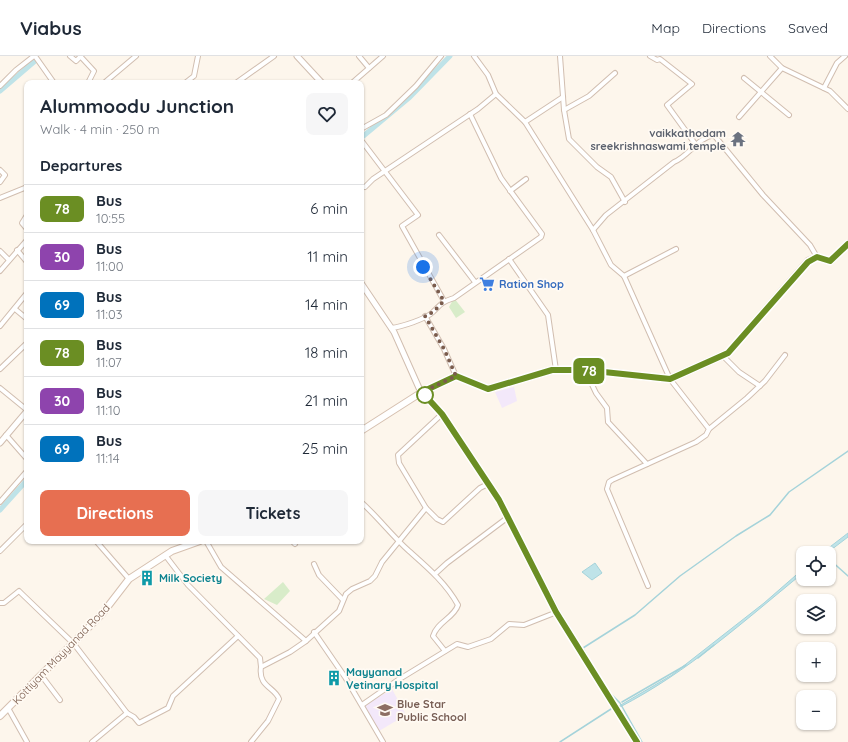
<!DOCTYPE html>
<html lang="en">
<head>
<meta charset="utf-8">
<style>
  :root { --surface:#fff; --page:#f6f6f7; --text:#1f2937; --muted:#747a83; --line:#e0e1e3; --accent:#e76f51 }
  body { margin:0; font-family:Quicksand,sans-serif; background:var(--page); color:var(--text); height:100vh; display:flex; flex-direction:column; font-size:15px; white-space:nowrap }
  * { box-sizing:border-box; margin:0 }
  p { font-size:13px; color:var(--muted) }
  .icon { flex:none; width:22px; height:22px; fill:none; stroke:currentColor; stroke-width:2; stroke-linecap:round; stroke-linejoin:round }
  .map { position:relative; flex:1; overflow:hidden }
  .details { position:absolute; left:24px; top:24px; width:340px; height:464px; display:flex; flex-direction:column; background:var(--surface); border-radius:8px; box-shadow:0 1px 3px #0004 }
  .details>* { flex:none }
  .badge { padding:0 8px; border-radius:6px; font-size:14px; line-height:26px }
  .fabs { position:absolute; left:796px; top:490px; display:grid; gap:8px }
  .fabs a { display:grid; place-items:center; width:40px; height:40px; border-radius:8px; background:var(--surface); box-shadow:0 1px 3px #0004; font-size:20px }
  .you { position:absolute; width:20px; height:20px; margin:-10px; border:3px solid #fff; border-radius:50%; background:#1a73e8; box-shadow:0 0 0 6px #1a73e833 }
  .map>.badge { position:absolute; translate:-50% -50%; box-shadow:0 0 0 2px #fff }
  h2 { padding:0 16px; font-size:15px; line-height:36px }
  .round { display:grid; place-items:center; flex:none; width:42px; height:42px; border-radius:8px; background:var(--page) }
  .summary { display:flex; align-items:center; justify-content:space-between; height:68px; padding:0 16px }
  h1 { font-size:19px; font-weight:700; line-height:30px }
  .action { display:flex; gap:8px; margin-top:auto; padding:8px 16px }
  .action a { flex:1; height:46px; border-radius:8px; background:var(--accent); color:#fff; font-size:16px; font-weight:700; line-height:46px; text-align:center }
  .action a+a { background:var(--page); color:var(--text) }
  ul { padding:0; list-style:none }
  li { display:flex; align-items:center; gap:12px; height:48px; padding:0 16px; border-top:1px solid var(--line) }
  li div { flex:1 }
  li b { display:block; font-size:15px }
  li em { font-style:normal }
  li .badge { min-width:44px; font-weight:700; text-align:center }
  header { display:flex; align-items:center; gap:24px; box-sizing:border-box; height:56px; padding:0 20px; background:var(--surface); border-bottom:1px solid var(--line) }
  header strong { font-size:19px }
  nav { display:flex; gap:22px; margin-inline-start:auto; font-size:14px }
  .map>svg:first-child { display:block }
</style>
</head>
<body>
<header>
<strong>Viabus</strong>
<nav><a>Map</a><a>Directions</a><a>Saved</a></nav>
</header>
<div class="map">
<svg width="848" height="686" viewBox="0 0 848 686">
  <rect width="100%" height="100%" fill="#fdf6ec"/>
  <g fill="#f3e8fa">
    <path d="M514 331 517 345 502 352 495 336Z"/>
    <path d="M392 633 406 659 379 675 364 650Z"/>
  </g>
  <g fill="#d8ecc9">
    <path d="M454 242 465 256 456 262 449 251Z"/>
    <path d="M283 526 290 535 277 549 264 543Z"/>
  </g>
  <g fill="#bfe3e8" stroke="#a5d3da">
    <path d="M848 477V481L827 497H822Z"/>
    <path d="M595 507 602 517 592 524 582 516Z"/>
    <path d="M803 513V517C744 565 688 616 620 651L619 650 672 619 764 547Z"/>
  </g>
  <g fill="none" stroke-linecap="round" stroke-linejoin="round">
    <g stroke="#a5d3da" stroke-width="1.5">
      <path d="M829 503 848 520"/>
      <path d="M587 599 583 592 635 559 680 520 736 480 770 459 789 436 848 395"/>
      <path d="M698 602 714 589"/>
      <path d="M611 638 620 647 642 686"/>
      <path d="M622 646 686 609"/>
      <path d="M560 686 611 653"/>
    </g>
    <g stroke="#bfe3e8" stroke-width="5">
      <path d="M0 35 35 5"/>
      <path d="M361 82 410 41 450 0"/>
      <path d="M0 454 27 424"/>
    </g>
    <g stroke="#d1beb0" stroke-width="6">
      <g id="minor">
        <path d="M35 0 54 27"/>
        <path d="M70 0 76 5 81 0"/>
        <path d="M359 0 369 12"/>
        <path d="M474 0 488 19 496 38 525 66 593 174 611 209 624 220 670 323 709 373 706 379 696 386 612 424 609 426 607 433 648 530"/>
        <path d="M560 0 564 54 569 83 597 111 611 121 625 146"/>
        <path d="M650 0 657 4 660 3 692 28 667 49 696 89"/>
        <path d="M770 0 782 12 830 35 848 53"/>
        <path d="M81 1 94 15 88 27"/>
        <path d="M744 22 789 59"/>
        <path d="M104 27 136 0"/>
        <path d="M185 27 194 20 198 0"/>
        <path d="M236 27 274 0"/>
        <path d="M352 27 383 0"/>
        <path d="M0 30 16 14 34 0"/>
        <path d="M824 32 837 7 845 0"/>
        <path d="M564 54 589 40 615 17"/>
        <path d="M739 61 782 12"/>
        <path d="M525 66 563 41"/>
        <path d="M361 73 386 59 416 30 441 0"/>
        <path d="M361 84 418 159 402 170 444 245"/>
        <path d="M0 114 5 119 0 126"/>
        <path d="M365 131 373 123 478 53 496 38"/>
        <path d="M510 135 526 123"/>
        <path d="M0 142 27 131"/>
        <path d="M27 159 22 167 27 173"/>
        <path d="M593 174 606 159 674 106C689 100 697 82 714 79L763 139 810 189 817 201"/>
        <path d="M439 179 475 226"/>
        <path d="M17 194 27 206"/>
        <path d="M0 195 9 204"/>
        <path d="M509 203 548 259 556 314"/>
        <path d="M0 215 27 184"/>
        <path d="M624 220 676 193"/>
        <path d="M15 253 27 263"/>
        <path d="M425 260 444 293 456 320"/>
        <path d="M0 270 27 237"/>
        <path d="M391 272C401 271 426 263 433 256 441 248 442 246 454 242L541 181 542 178 501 122 470 58"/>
        <path d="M723 300 739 316 760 330"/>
        <path d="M0 313 27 287"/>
        <path d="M585 314 596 337 607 352 608 366 647 408"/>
        <path d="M0 332 27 354"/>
        <path d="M709 373 747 342 765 325 785 299"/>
        <path d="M6 379 27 403"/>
        <path d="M0 446 27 415"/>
        <path d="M361 446C378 461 392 480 409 495 427 511 446 527 458 549 454 562 437 566 433 580L445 595"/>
        <path d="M426 452 399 407 398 399 442 358"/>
        <path d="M96 485 129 523"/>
        <path d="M206 485 221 511 306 585"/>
        <path d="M292 485 295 488"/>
        <path d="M0 495 27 468"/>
        <path d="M165 499 188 529 260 602 261 611"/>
        <path d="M314 508 319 519 343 544"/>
        <path d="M435 518 447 507 507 462"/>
        <path d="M0 547H4L19 535 22 538 74 588 127 657"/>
        <path d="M314 576 345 621 383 686"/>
        <path d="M41 619 60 644"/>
        <path d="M362 649 398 624 457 588 468 591 491 583 509 568 524 569 557 556"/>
        <path d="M8 652 27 686"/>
        <path d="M92 686 127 657 134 661 139 667 168 652 173 640 238 580"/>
        <path d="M251 686 268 665 279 643C275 631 258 631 261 611L290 596 306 585 339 555 346 538 352 533 370 525 375 520 382 506 426 452 437 463 443 466 480 432 488 428"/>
      </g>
    </g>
    <g stroke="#d1beb0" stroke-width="7">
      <g id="tertiary">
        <path d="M297 0 322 27"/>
        <path d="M361 227 394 276 419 332 442 358 499 444 557 556 637 686"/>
        <path d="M0 387 27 355"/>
      </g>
    </g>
    <g stroke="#d6c0b0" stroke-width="8">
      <g id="secondary">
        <path d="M361 375 422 336 456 320 488 333 552 314H585L670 323 728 297 808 205 817 201 830 205 848 188"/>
        <path d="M0 660 102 558 129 523 172 495 200 485"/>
      </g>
    </g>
    <use href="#minor" stroke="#fff" stroke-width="4"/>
    <use href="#tertiary" stroke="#fff" stroke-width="5"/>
    <use href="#secondary" stroke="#fff" stroke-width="6"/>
  </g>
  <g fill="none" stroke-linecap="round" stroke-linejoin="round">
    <g stroke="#fff" stroke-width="9">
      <path id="line" d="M637 686 556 556 499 444 442 358 422 336 456 320 488 333 552 314H585L670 323 728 297 808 206 817 201 830 205 848 188"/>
    </g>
    <use href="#line" stroke="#6b8e23" stroke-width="6"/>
    <path stroke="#7a5c4d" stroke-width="4" stroke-dasharray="0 7.2" d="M423 211 444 245 433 256 425 260 444 293 456 320 422 336 425 339"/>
  </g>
  <defs>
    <g id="temple-bare" transform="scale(1.2)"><path d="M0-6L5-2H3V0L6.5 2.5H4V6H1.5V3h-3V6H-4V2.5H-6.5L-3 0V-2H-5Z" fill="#6b7280" stroke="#fffaf3" stroke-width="2.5" paint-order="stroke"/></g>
    <g id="supermarket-bare" transform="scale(1.2)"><path d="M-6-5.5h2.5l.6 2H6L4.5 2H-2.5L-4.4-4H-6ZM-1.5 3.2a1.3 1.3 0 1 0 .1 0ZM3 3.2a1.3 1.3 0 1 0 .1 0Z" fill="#3f7fe0" stroke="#fffaf3" stroke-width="2.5" paint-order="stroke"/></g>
    <g id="building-bare" transform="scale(1.2)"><path d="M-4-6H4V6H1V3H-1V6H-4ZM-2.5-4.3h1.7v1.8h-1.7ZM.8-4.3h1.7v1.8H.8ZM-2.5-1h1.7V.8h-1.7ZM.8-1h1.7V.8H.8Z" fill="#0f9aa8" stroke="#fffaf3" stroke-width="2.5" paint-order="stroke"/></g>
    <g id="school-bare" transform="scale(1.2)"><path d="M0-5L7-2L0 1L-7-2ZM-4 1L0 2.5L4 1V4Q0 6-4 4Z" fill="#8d6e63" stroke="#fffaf3" stroke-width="2.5" paint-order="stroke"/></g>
  </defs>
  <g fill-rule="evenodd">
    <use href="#temple-bare" x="738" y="83"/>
    <use href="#supermarket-bare" x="487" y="228"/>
    <use href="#building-bare" x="147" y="522"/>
    <use href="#building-bare" x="334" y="622"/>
    <use href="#school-bare" x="385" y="654"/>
  </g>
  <circle fill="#fff" stroke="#6b8e23" stroke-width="2" cx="425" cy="339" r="8"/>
  <g text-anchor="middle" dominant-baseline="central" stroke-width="3.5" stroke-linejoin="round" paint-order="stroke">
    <g font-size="11" font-weight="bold" fill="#5b616d" stroke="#fffaf3" text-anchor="end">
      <text x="726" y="77">vaikkathodam<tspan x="726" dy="13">sreekrishnaswami temple</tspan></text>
    </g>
    <g font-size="11" font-weight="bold" fill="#366cbe" stroke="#fffaf3" text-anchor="start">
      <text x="499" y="228">Ration Shop</text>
    </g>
    <g font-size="11" font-weight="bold" fill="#0d838f" stroke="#fffaf3" text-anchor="start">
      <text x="159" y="522">Milk Society</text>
      <text x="346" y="616">Mayyanad<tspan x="346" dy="13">Vetinary Hospital</tspan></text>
    </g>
    <g font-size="11" fill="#7a5c4d" stroke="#fffaf3">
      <text transform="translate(61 598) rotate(-46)">Kottiyam Mayyanad Road</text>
    </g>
    <g font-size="11" font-weight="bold" fill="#785e54" stroke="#fffaf3" text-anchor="start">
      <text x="397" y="648">Blue Star<tspan x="397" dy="13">Public School</tspan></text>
    </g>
  </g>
</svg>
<div class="fabs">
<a><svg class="icon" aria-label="locate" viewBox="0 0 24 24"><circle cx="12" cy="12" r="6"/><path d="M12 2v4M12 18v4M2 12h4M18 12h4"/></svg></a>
<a><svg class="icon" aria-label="layers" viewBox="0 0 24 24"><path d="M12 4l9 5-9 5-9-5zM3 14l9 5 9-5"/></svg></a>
<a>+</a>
<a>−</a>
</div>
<div class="you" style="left:423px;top:211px"></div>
<b class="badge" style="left:589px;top:315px;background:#6b8e23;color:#fff">78</b>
<section class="details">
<div class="summary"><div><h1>Alummoodu Junction</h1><p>Walk · 4 min · 250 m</p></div><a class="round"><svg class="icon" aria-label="heart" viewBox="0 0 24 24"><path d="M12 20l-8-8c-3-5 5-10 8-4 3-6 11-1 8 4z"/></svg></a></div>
<h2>Departures</h2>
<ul>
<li><span class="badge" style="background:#6b8e23;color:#fff">78</span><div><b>Bus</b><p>10:55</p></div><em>6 min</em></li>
<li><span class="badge" style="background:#8e44ad;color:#fff">30</span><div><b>Bus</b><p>11:00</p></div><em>11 min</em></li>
<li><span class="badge" style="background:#0072bc;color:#fff">69</span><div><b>Bus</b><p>11:03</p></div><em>14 min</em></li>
<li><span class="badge" style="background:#6b8e23;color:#fff">78</span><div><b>Bus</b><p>11:07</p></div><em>18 min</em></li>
<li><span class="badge" style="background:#8e44ad;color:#fff">30</span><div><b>Bus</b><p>11:10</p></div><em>21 min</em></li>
<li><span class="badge" style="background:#0072bc;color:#fff">69</span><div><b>Bus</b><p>11:14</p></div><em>25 min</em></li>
</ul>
<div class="action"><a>Directions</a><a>Tickets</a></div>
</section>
</div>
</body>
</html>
